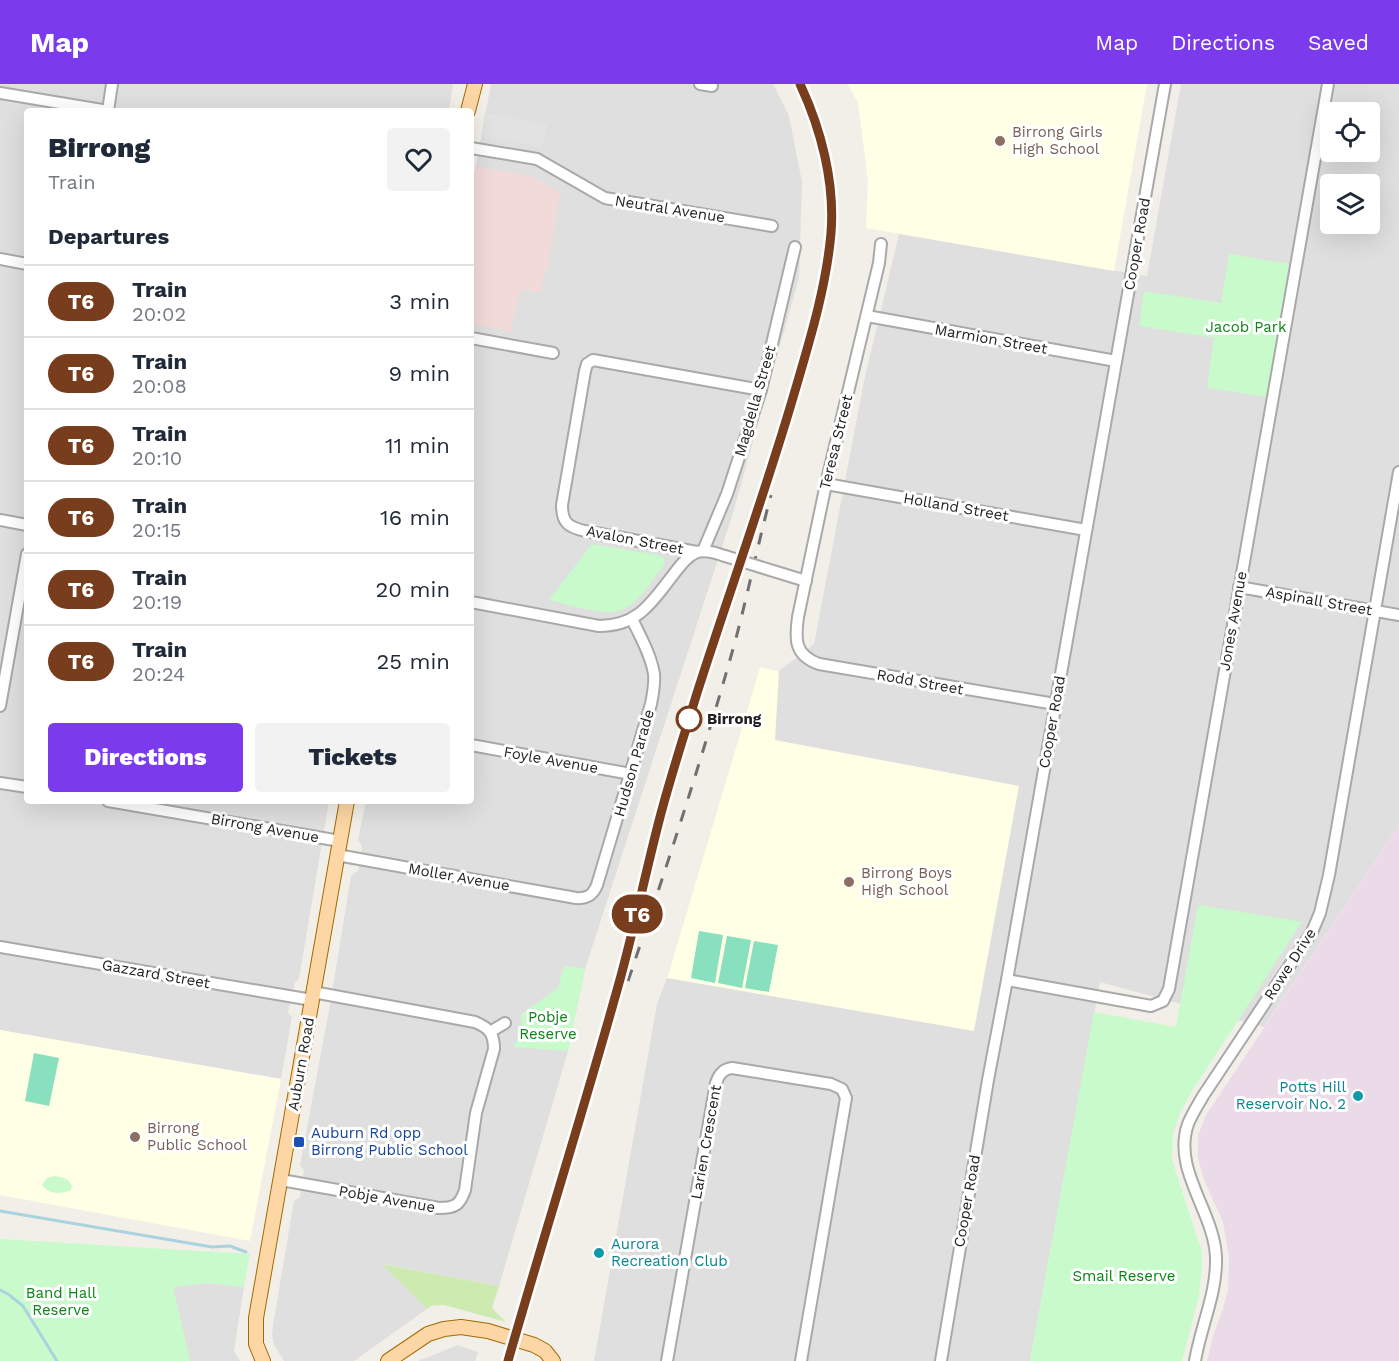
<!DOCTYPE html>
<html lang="en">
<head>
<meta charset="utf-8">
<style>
  :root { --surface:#fff; --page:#f2f2f3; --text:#1f2937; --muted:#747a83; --line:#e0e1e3; --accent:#7c3aed }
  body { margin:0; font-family:"Work Sans",sans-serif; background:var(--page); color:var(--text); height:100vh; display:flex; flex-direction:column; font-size:22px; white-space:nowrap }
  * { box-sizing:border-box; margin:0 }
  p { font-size:20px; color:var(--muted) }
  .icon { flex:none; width:33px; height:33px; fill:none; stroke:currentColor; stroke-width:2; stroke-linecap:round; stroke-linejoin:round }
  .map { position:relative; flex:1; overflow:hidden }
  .details { position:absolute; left:24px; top:24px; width:450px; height:696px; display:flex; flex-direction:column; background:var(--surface); border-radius:6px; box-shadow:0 6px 24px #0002 }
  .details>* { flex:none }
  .badge { padding:0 12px; border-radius:20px; font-size:21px; line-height:39px }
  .tools { position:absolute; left:1320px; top:18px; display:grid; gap:12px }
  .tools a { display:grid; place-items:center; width:60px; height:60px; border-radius:6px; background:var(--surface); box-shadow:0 6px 24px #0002; font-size:30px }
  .map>.badge { position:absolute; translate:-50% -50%; box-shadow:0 0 0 3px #fff }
  h2 { padding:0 24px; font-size:22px; line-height:54px }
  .round { display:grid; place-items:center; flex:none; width:63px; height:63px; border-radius:6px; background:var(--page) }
  .head { display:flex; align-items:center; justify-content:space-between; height:102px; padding:0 24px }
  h1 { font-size:28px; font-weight:800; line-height:45px }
  .action { display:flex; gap:12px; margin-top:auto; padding:12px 24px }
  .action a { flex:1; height:69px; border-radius:6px; background:var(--accent); color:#fff; font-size:24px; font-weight:800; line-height:69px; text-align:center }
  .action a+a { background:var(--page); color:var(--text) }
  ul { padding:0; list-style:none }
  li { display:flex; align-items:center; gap:18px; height:72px; padding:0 24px; border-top:2px solid var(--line) }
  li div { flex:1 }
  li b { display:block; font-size:22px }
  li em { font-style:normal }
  li .badge { min-width:66px; font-weight:700; text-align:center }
  header { display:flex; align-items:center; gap:36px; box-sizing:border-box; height:84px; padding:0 30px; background:var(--accent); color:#fff }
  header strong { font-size:28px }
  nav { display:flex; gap:33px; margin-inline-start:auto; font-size:21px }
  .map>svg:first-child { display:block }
</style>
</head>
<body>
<header>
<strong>Map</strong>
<nav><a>Map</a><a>Directions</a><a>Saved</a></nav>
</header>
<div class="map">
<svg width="1399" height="1277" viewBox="0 0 1399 1277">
  <rect width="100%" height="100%" fill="#f2efe9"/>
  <g fill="#e0dfdf" fill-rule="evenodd">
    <path d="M0 0H453L449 27H27V717H329L299 895 295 898 288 929 292 933 281 995 0 946Z"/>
    <path d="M491 0H773L789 32 802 98 799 194 733 429 585 885 568 967 499 1202 383 1180 427 1225 354 1277H284L274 1261 272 1251 273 1241 294 1117 300 1113 304 1087 300 1081 329 926 351 792 358 787 362 762 358 756 366 717H471V108Z"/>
    <path d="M1181 0H1399V741L1264 943 1100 898 1030 1277H594L657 920 667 894 760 583 779 587 814 560 864 297 899 150 1147 192ZM1330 28H1370V68H1330ZM1330 100H1370V140H1330Z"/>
    <path d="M207 1199 244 1203 234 1267 240 1277H190L172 1203Z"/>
    <path d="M458 1261 478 1268 475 1277H418Z"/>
  </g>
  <path fill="#f2dad9" d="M476 82 534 93 560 109 547 186 544 187 541 208 520 205 511 247 471 240V108Z"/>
  <path fill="#ebdbe8" d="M1399 741V1277H1207L1213 1252 1222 1228 1228 1206 1229 1173 1223 1138 1204 1096 1198 1074V1051L1206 1031Z"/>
  <g fill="#ffffe5">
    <path d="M848 0H1147L1114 187 866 144 868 96 858 19Z"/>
    <path d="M760 583 779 587 775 656 1019 702 974 947 667 894Z"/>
    <path d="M0 946 281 995 250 1157 0 1111Z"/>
  </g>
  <path fill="#cdebb0" d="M382 1180 499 1202 492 1224 506 1238 444 1221 431 1222 427 1225Z"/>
  <g fill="#c8facc">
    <path d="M1229 170 1289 180 1268 313 1207 304 1214 254 1139 242 1144 207 1221 219Z"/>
    <path d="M592 460 659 471 664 474V481C652 496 640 518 622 526 607 533 566 520 549 516Z"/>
    <path d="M1198 821 1302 838 1192 1007 1180 1029 1173 1049 1172 1076 1202 1168V1183L1199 1212 1182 1277H1030L1094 928 1176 943Z"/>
    <path d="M564 882 585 885 568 967 513 963C520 953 523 943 521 930L558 904Z"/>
    <path d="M54 1092C63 1093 68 1094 72 1102L71 1106C60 1111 49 1110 42 1101L47 1094Z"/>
    <path d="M0 1155 250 1170 244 1203 207 1199 173 1203 190 1277H0Z"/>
  </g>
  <g fill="#88e0be">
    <path d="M699 847 723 851 715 899 691 894Z"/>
    <path d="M727 852 751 856 742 904 718 899Z"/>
    <path d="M754 857 778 861 769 908 745 904Z"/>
    <path d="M34 969 59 974 49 1022 25 1017Z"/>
  </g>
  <path fill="#e2e2e2" d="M485 29 547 40 543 63 481 53Z"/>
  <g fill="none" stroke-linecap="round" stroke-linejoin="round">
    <g stroke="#aad3df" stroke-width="3">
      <path d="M0 1127 212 1163 230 1162 246 1168"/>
      <path d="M0 1206 8 1210 23 1222 57 1277"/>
    </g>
    <g stroke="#a9a9a9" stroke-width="14">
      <g id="minor">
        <path d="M700 0 712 2"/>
        <path d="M0 9 108 27"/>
        <path d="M108 27 112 0"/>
        <path d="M471 64 537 75 605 114 772 142"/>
        <path d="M881 160 879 179 826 400 798 533C795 555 794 571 819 580L1055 620"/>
        <path d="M0 175 27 180"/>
        <path d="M867 232 1116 277"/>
        <path d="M471 254 553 269"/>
        <path d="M826 400 1086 446"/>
        <path d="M0 436 27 441"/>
        <path d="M703 467 727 410 761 306 795 163"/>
        <path d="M725 472C716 469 707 466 697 468L585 447C568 443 562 439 562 421L585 287 587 280 593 276 761 306"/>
        <path d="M770 486 806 497"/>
        <path d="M1239 503 1399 531"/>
        <path d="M471 518 599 542C638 542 651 519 673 491 680 482 686 473 697 468"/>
        <path d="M0 622 27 470"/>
        <path d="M471 661 631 690"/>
        <path d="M0 699 27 703"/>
        <path d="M108 717 340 757"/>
        <path d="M337 771 576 814C587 815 593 811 597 801L651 620C653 610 655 600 654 590 651 571 640 552 632 535"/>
        <path d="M0 863 312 916"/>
        <path d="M1007 896 1151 922 1163 917 1169 905 1328 0"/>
        <path d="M490 948 505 939"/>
        <path d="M281 1096 439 1124C455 1124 460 1121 465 1106L476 1029 494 965C494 949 489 944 475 938L313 908"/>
        <path d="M667 1277 716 999C719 990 723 985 732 984L831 1000 842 1005 846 1014 801 1277"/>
        <path d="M941 1277 988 996 1007 896 1165 0"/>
        <path d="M1195 1277C1201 1241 1217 1210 1216 1173 1214 1127 1172 1086 1188 1040 1192 1030 1198 1021 1203 1012L1312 848 1320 829 1329 791 1399 388"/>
      </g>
    </g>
    <g stroke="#a06b00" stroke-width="16">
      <g id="major">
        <path d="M468 27 475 0"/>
        <path d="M263 1277 256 1260V1234L347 717"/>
        <path d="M388 1277 428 1250 444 1245 461 1243 488 1247 534 1261 545 1267 553 1277"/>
      </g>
    </g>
    <use href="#minor" stroke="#fff" stroke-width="10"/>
    <use href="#major" stroke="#fcd6a4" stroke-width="14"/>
    <g stroke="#707070" stroke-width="3" stroke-dasharray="12 12" stroke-linecap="butt">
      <path d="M628 897C666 785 703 672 735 558 748 509 758 460 771 411"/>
      <path d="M508 1277C543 1153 582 1030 617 905 633 850 645 793 659 737 673 683 691 630 707 577 736 484 770 392 798 298 812 249 827 200 831 149 835 98 821 45 800 0"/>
    </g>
    <g stroke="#a9a9a9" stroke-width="14" stroke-linecap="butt">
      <path id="minor-bridge" d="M725 472 770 486"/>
    </g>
    <use href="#minor-bridge" stroke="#fff" stroke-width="10"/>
  </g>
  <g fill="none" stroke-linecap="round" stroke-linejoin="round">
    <g stroke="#fff" stroke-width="14">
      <path id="line" d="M508 1277C544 1151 584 1025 619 899 634 845 645 791 659 737 670 694 684 652 697 609 728 512 763 415 792 317 808 262 826 206 831 149 835 98 821 45 800 0"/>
    </g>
    <use href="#line" stroke="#783d1d" stroke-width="9"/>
  </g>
  <g fill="#8d6e63" stroke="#fff" stroke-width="2">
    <circle cx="1000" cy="57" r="6"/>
    <circle cx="849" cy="798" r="6"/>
    <circle cx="135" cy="1053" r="6"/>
  </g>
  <circle fill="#fff" stroke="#783d1d" stroke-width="3" cx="689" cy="635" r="12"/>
  <g fill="#0f9aa8" stroke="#fff" stroke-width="2">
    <circle cx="1358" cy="1012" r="6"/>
    <circle cx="599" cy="1169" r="6"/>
  </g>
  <rect fill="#1a4fb4" stroke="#fff" stroke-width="2" x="293" y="1052" width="12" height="12" rx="3"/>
  <g text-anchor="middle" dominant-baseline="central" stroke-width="6" stroke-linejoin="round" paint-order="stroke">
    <g font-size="15" fill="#785e54" stroke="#fff" text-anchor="start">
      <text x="1012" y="48">Birrong Girls<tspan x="1012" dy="17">High School</tspan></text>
      <text x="861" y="789">Birrong Boys<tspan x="861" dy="17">High School</tspan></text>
      <text x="147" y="1044">Birrong<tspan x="147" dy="17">Public School</tspan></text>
    </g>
    <g font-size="15" fill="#222" stroke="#fff">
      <text transform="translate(670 125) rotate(9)">Neutral Avenue</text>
      <text transform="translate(1137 160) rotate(-80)">Cooper Road</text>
      <text transform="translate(991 255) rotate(10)">Marmion Street</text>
      <text transform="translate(755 317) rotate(-74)">Magdella Street</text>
      <text transform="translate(836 358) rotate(-76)">Teresa Street</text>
      <text transform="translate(956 423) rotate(10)">Holland Street</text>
      <text transform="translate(635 456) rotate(11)">Avalon Street</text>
      <text transform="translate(1319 517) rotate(10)">Aspinall Street</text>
      <text transform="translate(1233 537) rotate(-80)">Jones Avenue</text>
      <text transform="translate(920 598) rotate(10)">Rodd Street</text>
      <text transform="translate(1052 638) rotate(-80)">Cooper Road</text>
      <text transform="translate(551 676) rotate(10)">Foyle Avenue</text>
      <text transform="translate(634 679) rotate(-74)">Hudson Parade</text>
      <text transform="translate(265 744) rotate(10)">Birrong Avenue</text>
      <text transform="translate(459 793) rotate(10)">Moller Avenue</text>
      <text transform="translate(1290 880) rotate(-57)">Rowe Drive</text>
      <text transform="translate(156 890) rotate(10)">Gazzard Street</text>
      <text transform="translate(301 980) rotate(-80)">Auburn Road</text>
      <text transform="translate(706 1058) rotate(-80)">Larien Crescent</text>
      <text transform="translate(387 1115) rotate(10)">Pobje Avenue</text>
      <text transform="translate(967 1117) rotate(-80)">Cooper Road</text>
    </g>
    <g font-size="15" fill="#0c8416" stroke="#fff">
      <text x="1246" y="243">Jacob Park</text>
      <text x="548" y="933">Pobje<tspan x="548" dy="17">Reserve</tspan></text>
      <text x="1124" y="1192">Smail Reserve</text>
      <text x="61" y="1209">Band Hall<tspan x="61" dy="17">Reserve</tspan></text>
    </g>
    <g font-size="15" font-weight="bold" fill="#222" stroke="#fff" text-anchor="start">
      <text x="707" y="635">Birrong</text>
    </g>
    <g font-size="15" fill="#0d838f" stroke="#fff" text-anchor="end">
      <text x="1346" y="1003">Potts Hill<tspan x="1346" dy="17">Reservoir No. 2</tspan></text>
      <text x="611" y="1160" text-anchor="start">Aurora<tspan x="611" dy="17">Recreation Club</tspan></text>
    </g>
    <g font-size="15" fill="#164399" stroke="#fff" text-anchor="start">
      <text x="311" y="1049">Auburn Rd opp<tspan x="311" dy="17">Birrong Public School</tspan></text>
    </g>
  </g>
</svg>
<div class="tools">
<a><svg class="icon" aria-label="locate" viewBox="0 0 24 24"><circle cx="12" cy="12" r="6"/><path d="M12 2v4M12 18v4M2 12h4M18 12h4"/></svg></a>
<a><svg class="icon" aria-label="layers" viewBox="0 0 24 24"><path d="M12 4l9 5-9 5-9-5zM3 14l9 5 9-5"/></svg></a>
</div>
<b class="badge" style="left:637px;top:830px;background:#783d1d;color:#fff">T6</b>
<section class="details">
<div class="head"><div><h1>Birrong</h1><p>Train</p></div><a class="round"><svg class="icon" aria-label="heart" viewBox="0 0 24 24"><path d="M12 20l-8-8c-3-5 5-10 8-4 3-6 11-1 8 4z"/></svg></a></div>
<h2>Departures</h2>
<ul>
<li><span class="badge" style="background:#783d1d;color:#fff">T6</span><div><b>Train</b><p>20:02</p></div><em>3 min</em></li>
<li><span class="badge" style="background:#783d1d;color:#fff">T6</span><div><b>Train</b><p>20:08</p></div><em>9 min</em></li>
<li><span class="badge" style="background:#783d1d;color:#fff">T6</span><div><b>Train</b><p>20:10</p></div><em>11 min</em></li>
<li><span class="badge" style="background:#783d1d;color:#fff">T6</span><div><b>Train</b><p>20:15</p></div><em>16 min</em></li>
<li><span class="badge" style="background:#783d1d;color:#fff">T6</span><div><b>Train</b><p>20:19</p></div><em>20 min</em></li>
<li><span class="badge" style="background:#783d1d;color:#fff">T6</span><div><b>Train</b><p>20:24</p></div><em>25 min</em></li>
</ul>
<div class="action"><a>Directions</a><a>Tickets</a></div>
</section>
</div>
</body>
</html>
